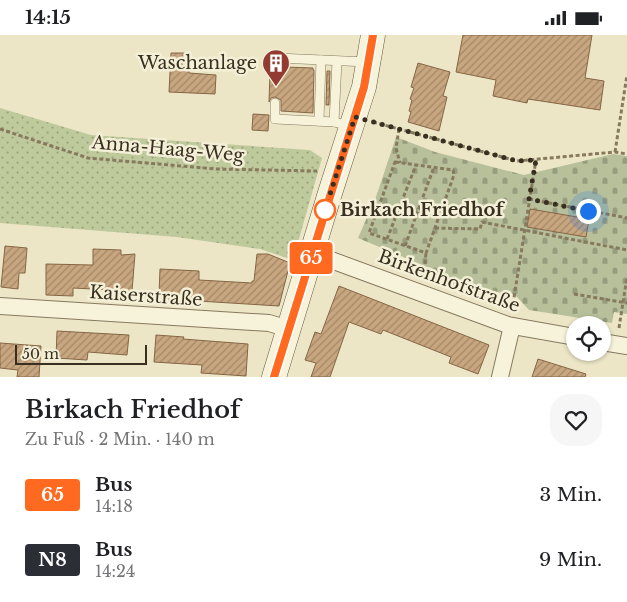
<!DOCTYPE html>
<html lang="de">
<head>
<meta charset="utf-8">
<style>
  :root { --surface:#fff; --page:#f6f6f6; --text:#202124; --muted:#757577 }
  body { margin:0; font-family:"Libre Baskerville",serif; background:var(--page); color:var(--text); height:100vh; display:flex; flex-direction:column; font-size:19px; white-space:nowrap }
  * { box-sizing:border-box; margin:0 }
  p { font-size:16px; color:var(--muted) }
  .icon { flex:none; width:28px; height:28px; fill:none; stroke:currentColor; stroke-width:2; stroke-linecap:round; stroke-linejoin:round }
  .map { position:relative; height:342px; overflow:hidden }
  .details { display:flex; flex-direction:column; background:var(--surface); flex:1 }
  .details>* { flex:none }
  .badge { padding:0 10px; border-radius:4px; font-size:18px; line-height:32px }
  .controls { position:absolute; left:566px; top:281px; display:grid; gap:10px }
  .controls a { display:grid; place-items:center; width:45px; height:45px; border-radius:50%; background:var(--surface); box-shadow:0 1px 4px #0004; font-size:25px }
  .scale { position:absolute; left:15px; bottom:12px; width:132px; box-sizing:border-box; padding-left:5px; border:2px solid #382f20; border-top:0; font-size:14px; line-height:18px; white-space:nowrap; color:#382f20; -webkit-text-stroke:4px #f4efd7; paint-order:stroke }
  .you { position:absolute; width:25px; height:25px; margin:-12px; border:4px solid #fff; border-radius:50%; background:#1a73e8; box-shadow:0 0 0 8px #1a73e833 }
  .map>.badge { position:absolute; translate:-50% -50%; box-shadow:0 0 0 2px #fff }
  .round { display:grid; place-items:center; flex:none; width:52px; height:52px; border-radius:20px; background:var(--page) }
  .summary { display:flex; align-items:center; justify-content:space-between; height:85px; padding:0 25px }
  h1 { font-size:24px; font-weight:600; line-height:38px }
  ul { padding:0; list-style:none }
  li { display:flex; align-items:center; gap:15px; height:65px; padding:0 25px }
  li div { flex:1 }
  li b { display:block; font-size:19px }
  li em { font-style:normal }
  li .badge { min-width:55px; font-weight:700; text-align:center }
  .status { display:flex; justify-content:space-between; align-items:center; height:35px; padding:0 25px; background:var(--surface); direction:ltr }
  .status svg { height:14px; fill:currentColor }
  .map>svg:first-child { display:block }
</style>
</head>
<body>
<div class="status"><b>14:15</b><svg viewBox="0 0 49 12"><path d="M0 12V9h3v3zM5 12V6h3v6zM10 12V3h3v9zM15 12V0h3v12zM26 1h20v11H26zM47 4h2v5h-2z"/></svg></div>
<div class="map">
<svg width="627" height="342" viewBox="0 0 627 342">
  <defs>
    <pattern id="cemetery-stones" width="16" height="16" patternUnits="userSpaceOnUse" patternTransform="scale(1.25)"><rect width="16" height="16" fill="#b7c09a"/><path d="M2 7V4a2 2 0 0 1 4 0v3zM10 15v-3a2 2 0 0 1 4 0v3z" fill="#969c7d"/></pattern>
    <pattern id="park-dots" width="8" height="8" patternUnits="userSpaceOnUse" patternTransform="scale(1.25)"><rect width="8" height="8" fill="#bfca9c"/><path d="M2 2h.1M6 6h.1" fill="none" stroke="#9ca47f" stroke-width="1.8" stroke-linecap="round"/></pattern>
    <pattern id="building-hatch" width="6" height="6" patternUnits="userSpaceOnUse" patternTransform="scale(1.25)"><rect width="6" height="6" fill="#c8a67f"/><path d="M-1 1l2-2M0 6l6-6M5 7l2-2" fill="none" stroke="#a38868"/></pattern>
  </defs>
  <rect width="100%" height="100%" fill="#ece6c7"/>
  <path fill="url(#cemetery-stones)" d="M396 102 435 117 524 140 613 119 627 121V279L614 277 612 288 529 275 515 260 423 244 427 232 358 203 376 162Z"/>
  <path fill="url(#park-dots)" d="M0 73 91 100 310 115 322 123 293 225 260 214 177 202 0 188Z"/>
  <g fill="url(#building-hatch)" stroke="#856645">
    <path d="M463 0H592L585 43 604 46 600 75 528 64 527 68 493 61 496 45 456 37Z"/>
    <path d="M171 18H190L189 38 216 40 215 59 169 57Z"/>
    <path d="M418 28 450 37 443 61 447 62 439 96 408 87 411 77 409 76 412 65 410 64 414 53 411 52Z"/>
    <path d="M284 32 313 33V35H314L313 78 281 76V65L275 62 271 63 269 67 270 37 273 42 280 43 283 40Z"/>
    <path d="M327 36H330L329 70H326Z"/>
    <path d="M253 79 269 80 268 96 252 95Z"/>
    <path d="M530 174 589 184 586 202 527 192Z"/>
    <path d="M5 211 27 213 25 238H19L18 254 1 252Z"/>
    <path d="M93 214 121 215V220L135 219 132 256 73 253V261L46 260V229L93 230Z"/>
    <path d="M257 219H268L290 228 279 271 198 266H169V259H159L160 234 199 236V245L252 248V246H254Z"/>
    <path d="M339 251 489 310 478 339 449 328 451 322 383 295 381 299 349 287 330 342H311L316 328 305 325 315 297 321 299Z"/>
    <path d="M57 296 129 300 127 320 88 317 87 325 56 323Z"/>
    <path d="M156 300 184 302 183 304 248 309 246 341 201 338 202 330 154 327Z"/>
    <path d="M0 308 41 311 39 342H17L18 335 0 333Z"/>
    <path d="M538 324 586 339 585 342H532Z"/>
  </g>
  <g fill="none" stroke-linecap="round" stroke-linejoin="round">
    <g stroke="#87795e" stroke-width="10">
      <g id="lane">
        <path d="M277 37V23L368 27"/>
        <path d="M275 68V84L334 87 350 91"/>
        <path d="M319 86 321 25"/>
        <path d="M334 87 337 26"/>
      </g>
    </g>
    <g stroke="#87795e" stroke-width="18">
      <g id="street">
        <path d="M312 218 508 290 575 302"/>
        <path d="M0 271 269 288 289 294"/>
        <path d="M602 307 627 311"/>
        <path d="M500 342 512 291"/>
      </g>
    </g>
    <g stroke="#695a41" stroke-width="25">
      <path id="secondary" d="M274 342 330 158 364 52 373 0"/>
    </g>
    <g stroke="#87795e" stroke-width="3" stroke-dasharray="4 2.5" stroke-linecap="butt">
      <path d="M373 87 517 126 615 117 627 119"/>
      <path d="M0 94 88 123 216 134 317 136"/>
      <path d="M399 94 396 113 400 128"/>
      <path d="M615 117 627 40"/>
      <path d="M395 127 453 135 454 140 426 218 369 198Z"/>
      <path d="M529 164 627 183"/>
      <path d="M435 193 480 194 482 187 627 215"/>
      <path d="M387 204 416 130"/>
      <path d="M405 211 434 132"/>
      <path d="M420 241 425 228 426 218"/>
      <path d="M574 259 627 268"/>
      <path d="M512 275 536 125"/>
      <path d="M619 293 627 242"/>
    </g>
    <use href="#lane" stroke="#f7f2da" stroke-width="9"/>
    <use href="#street" stroke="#f7f2da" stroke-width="16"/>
    <use href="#secondary" stroke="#f7f2da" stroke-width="24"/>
  </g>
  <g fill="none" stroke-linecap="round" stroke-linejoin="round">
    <g stroke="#fff" stroke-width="11">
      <path id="line" d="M274 342 364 52 373 0"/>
    </g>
    <use href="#line" stroke="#ff6a20" stroke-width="8"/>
    <path stroke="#382f20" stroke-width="5" stroke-dasharray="0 9" d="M325 175 355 82 517 126 536 125 529 164 588 176"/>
  </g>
  <defs>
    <g id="building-pin" transform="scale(1.4375)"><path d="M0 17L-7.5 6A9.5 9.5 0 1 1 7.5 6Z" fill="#933b31" stroke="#f4efd7"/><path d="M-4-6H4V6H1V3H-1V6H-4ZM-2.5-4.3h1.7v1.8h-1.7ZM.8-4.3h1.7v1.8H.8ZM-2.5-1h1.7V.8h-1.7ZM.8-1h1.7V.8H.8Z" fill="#fff"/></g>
  </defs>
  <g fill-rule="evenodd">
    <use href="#building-pin" x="276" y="28"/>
  </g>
  <circle fill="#fff" stroke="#ff6a20" stroke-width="2.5" cx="325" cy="175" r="10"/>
  <g text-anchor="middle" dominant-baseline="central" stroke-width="5" stroke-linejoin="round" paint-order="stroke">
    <g font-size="18" fill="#382f20" stroke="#f4efd7" text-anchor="end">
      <text x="257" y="28">Waschanlage</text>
    </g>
    <g font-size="18" fill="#382f20" stroke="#f4efd7">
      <text transform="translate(168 114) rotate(5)">Anna-Haag-Weg</text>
      <text transform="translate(449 246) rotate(20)">Birkenhofstraße</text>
      <text transform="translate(146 261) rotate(4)">Kaiserstraße</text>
    </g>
    <g font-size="18" font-weight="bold" fill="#382f20" stroke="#f4efd7" text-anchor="start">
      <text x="340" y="175">Birkach Friedhof</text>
    </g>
  </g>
</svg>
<div class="controls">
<a><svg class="icon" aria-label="locate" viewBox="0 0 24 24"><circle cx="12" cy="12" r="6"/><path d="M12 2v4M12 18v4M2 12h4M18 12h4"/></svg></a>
</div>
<div class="scale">50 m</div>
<div class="you" style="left:588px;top:176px"></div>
<b class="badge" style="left:311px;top:223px;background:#ff6a20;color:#fff">65</b>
</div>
<section class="details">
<div class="summary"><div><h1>Birkach Friedhof</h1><p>Zu Fuß · 2 Min. · 140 m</p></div><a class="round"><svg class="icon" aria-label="heart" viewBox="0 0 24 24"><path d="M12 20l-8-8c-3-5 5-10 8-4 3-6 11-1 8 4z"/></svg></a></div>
<ul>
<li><span class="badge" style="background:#ff6a20;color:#fff">65</span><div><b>Bus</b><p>14:18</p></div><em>3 Min.</em></li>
<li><span class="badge" style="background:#2c2e35;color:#fff">N8</span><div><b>Bus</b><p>14:24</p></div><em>9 Min.</em></li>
</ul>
</section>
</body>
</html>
